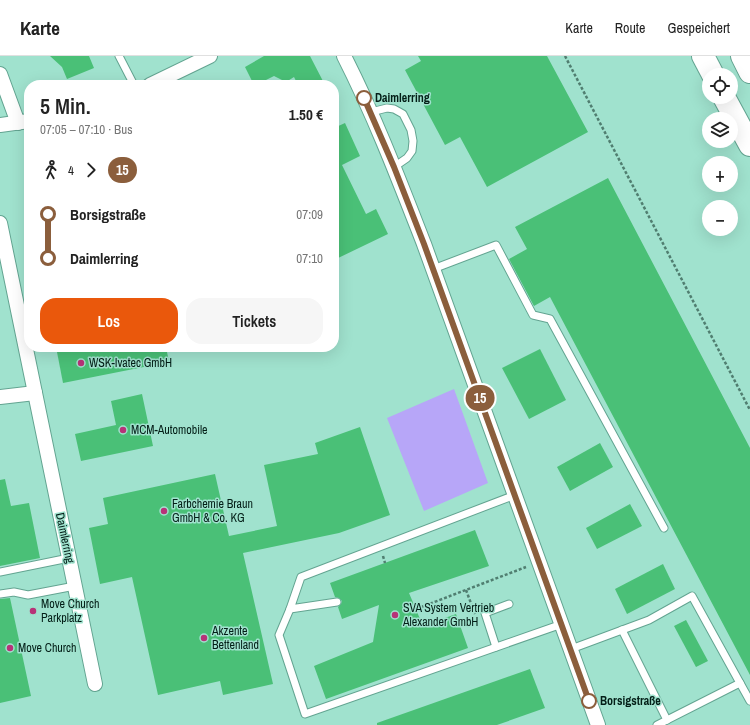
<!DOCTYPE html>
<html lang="de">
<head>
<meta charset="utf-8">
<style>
  :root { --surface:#fff; --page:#f6f6f6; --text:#222; --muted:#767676; --line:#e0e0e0; --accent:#ea580c }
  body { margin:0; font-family:"Archivo Narrow",sans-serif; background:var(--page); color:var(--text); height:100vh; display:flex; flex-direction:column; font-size:15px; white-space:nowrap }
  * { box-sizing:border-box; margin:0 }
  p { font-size:13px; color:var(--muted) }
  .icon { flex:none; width:22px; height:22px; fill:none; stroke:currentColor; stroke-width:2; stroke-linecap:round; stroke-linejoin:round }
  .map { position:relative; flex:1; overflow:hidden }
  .side { position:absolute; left:24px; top:24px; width:315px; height:272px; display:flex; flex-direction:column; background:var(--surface); border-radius:16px; box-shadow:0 4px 16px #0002 }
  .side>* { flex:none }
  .badge { padding:0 8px; border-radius:13px; font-size:14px; line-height:26px }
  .buttons { position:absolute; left:702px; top:12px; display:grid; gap:8px }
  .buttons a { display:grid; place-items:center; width:36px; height:36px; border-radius:50%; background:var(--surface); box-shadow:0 4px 16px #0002; font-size:20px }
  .map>.badge { position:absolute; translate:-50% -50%; box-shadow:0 0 0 2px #fff }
  .legs { display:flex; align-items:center; gap:6px; height:44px; padding:0 16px; font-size:13px }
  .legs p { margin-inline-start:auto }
  .headline { display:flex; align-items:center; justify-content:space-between; height:68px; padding:0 16px }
  h1 { font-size:22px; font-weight:600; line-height:30px }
  .button { display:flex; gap:8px; margin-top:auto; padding:8px 16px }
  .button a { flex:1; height:46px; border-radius:16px; background:var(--accent); color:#fff; font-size:16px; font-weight:600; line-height:46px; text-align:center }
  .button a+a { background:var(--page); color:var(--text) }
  ul { padding:0 16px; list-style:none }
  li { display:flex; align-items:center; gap:14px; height:44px; font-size:15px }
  li i { display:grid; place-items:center; width:6px; height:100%; margin:0 5px; background:currentColor }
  li i::after { content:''; width:10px; height:10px; margin:-5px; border:3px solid; border-radius:50%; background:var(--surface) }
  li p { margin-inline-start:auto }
  li:first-child i { background:linear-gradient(#0000 50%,currentColor 0) }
  li:last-child i { background:linear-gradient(currentColor 50%,#0000 0) }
  header { display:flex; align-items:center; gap:24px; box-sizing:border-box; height:56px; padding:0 20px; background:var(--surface); border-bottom:1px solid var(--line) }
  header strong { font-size:19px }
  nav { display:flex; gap:22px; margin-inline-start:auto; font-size:14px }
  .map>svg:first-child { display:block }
</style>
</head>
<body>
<header>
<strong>Karte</strong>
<nav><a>Karte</a><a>Route</a><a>Gespeichert</a></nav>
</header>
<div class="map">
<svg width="750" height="669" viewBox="0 0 750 669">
  <rect width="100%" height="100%" fill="#a0e2ce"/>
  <path fill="#b7a6f8" d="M454 333 488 427 424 455 387 362Z"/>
  <g fill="#4ac077">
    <path d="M50 0H89L94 12 67 23 62 11Z"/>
    <path d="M264 0H310L325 29H298L294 21 286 26 274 20 256 29H254L245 11Z"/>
    <path d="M418 0H547L588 76 487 131 460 81 445 89 405 14 421 5Z"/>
    <path d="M345 67 360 100 342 109 366 158 376 153 388 178 334 204V72Z"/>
    <path d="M608 122 750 392V619L550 241 534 250 509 203 527 193 515 171Z"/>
    <path d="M80 291H166L169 306 63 327 57 296Z"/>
    <path d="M540 293 566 344 529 363 502 312Z"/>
    <path d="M142 338 153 390 81 405 75 378 116 369 111 345Z"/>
    <path d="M360 371 390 459 339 477 243 497 273 628 223 639 220 625 158 639 132 521 100 528 89 472 108 468 103 442 215 418 229 480 277 470 264 409 318 398 315 387Z"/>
    <path d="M600 387 613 411 570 435 557 411Z"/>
    <path d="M5 423 11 450 29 447 40 502 0 510V424Z"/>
    <path d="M630 448 642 470 597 493 586 472Z"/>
    <path d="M475 474 489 510 409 537 423 570 456 558 468 592 326 643 314 610 373 586 379 549 342 563 338 551 341 548 342 545 339 542 335 541 330 527Z"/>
    <path d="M663 508 675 533 627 558 615 533Z"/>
    <path d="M10 542 31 640 0 647V543Z"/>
    <path d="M686 564 708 605 696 611 674 570Z"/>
    <path d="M530 613 545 652 497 669H377V667Z"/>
  </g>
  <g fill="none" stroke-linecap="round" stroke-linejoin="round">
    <g stroke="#63a491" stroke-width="9">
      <g id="lane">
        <path d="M119 0 134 29"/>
        <path d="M371 56 387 52 394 53 403 58 411 74 413 85 412 95 407 102 394 111"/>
        <path d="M433 213 496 189 533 259 550 263 664 472"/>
        <path d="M0 516 69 502"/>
        <path d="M0 538 14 536 28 539 75 530"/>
        <path d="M337 546 290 553 301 521 515 439"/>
        <path d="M290 553 279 579 305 658 562 568"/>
        <path d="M622 574 667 664"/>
        <path d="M496 591 485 557 509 548"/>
        <path d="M571 593 649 564 692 540 740 627"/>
        <path d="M657 669 740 627 750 645"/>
      </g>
    </g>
    <g stroke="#63a491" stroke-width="16">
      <g id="street">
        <path d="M344 0C375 61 399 124 424 188L598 669"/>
        <path d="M0 18 18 67"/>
        <path d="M150 29 210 0"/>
        <path d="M0 69 29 65"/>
        <path d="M0 167 95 628"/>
        <path d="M0 341 35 337"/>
      </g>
    </g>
    <g stroke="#63a491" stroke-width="24">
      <g id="highway">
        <path d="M703 0 713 19"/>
        <path d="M742 0 750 16"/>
        <path d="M724 41 750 89"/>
      </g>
    </g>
    <g stroke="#507e70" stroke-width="2.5" stroke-dasharray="3 2" stroke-linecap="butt">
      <path d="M565 0 750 354"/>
      <path d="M383 500 385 507"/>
      <path d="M466 534 475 558"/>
      <path d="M416 553 526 511"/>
    </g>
    <use href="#lane" stroke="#fff" stroke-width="7"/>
    <use href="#street" stroke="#fff" stroke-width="14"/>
    <use href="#highway" stroke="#fff" stroke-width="22"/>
  </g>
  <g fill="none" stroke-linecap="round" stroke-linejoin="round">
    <g stroke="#fff" stroke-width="9">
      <path id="line-1" d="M364 42 394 111 424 188 589 645"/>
    </g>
    <use href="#line-1" stroke="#8b5e3c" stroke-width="6"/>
  </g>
  <g fill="#fff" stroke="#8b5e3c" stroke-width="2">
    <circle cx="364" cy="42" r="7"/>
    <circle cx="589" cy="645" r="7"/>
  </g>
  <g fill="#b73378" stroke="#a0e2ce" stroke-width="1.5">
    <circle cx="81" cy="307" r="4"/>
    <circle cx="123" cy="374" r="4"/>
    <circle cx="164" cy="455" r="4"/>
    <circle cx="33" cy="555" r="4"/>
    <circle cx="395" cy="559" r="4"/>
    <circle cx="204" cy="582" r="4"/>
    <circle cx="10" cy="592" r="4"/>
  </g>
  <g text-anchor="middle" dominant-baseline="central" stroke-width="3" stroke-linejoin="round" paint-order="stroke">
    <g font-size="12" font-weight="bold" fill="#031e17" stroke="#a0e2ce" text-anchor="start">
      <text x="375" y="42">Daimlerring</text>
      <text x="600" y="645">Borsigstraße</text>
    </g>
    <g font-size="12" fill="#031e17" stroke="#a0e2ce" text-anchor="start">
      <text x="89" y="307">WSK-Ivatec GmbH</text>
      <text x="131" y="374">MCM-Automobile</text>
      <text x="172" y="448">Farbchemie Braun<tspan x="172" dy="14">GmbH &amp; Co. KG</tspan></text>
      <text x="41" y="548">Move Church<tspan x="41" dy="14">Parkplatz</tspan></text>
      <text x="403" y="552">SVA System Vertrieb<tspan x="403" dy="14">Alexander GmbH</tspan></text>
      <text x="212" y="575">Akzente<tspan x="212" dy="14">Bettenland</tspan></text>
      <text x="18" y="592">Move Church</text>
    </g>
    <g font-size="12" fill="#031e17" stroke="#a0e2ce">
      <text transform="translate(65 482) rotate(78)">Daimlerring</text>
    </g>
  </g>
</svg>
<div class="buttons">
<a><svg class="icon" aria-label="locate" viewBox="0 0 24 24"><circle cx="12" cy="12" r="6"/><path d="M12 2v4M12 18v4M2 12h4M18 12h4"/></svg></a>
<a><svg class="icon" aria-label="layers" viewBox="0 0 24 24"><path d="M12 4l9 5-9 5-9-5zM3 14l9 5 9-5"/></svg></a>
<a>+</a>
<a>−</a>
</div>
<b class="badge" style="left:480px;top:342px;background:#8b5e3c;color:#fff">15</b>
<section class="side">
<div class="headline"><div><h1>5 Min.</h1><p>07:05 – 07:10 · Bus</p></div><b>1.50 €</b></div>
<div class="legs"><svg class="icon" aria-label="walk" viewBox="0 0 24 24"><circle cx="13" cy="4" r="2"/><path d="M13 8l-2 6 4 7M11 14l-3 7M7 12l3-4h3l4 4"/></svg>4<svg class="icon" aria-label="forward" viewBox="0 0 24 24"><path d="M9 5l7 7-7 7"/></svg><b class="badge" style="background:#8b5e3c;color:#fff">15</b></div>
<ul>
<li><i style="color:#8b5e3c"></i><b>Borsigstraße</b><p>07:09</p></li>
<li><i style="color:#8b5e3c"></i><b>Daimlerring</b><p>07:10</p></li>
</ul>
<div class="button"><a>Los</a><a>Tickets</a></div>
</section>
</div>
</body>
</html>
